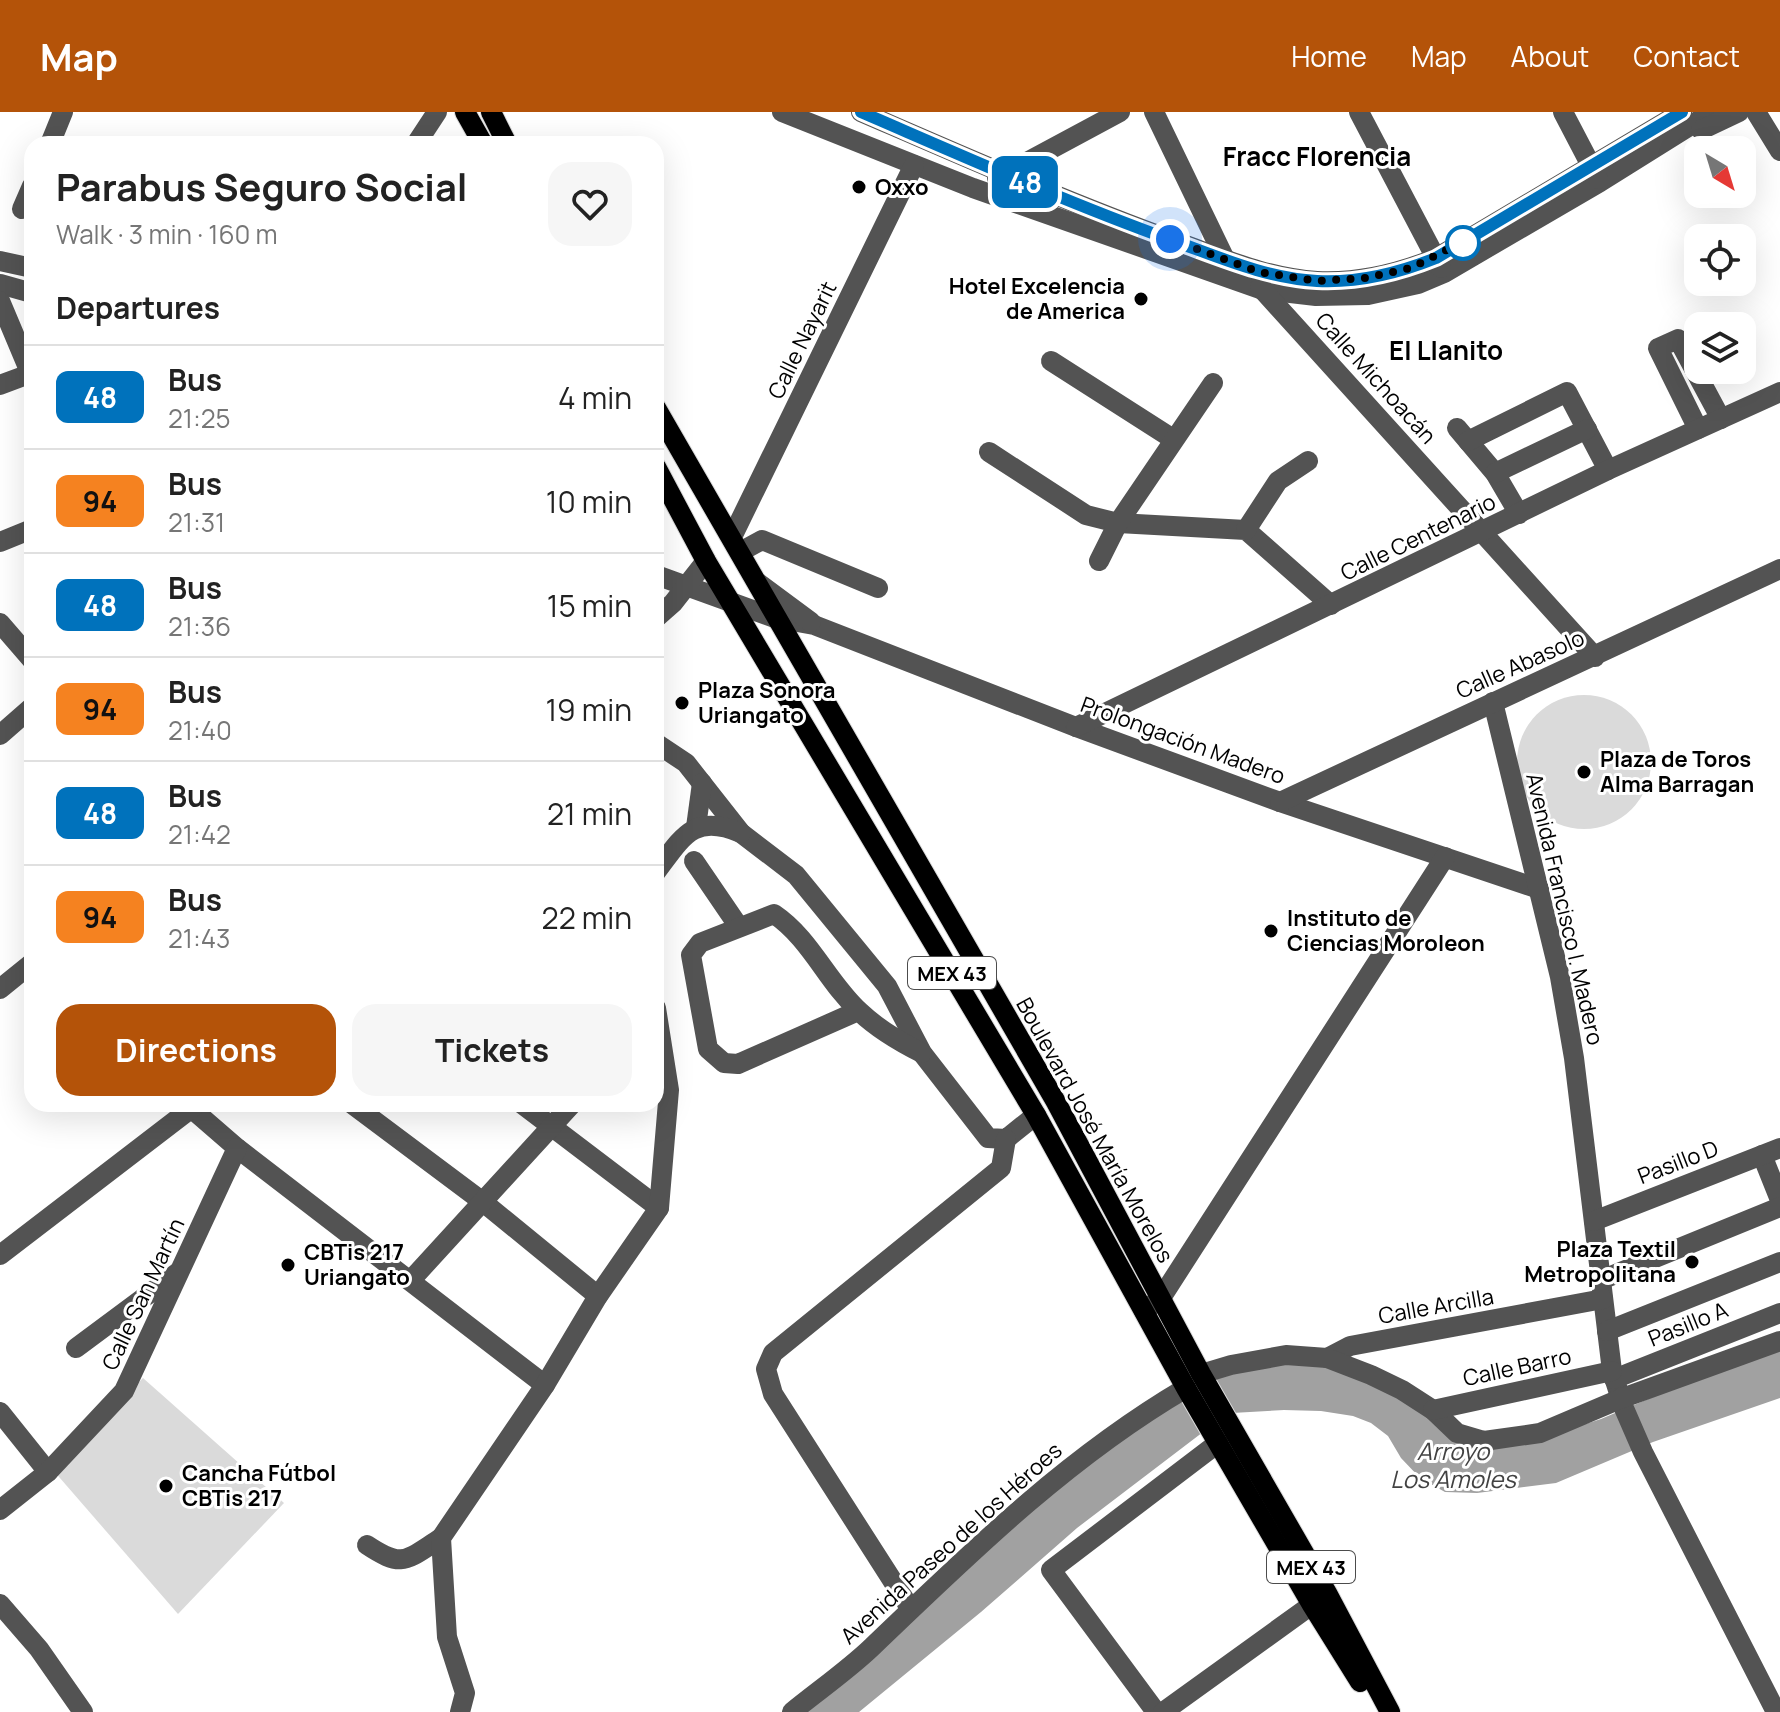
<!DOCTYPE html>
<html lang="en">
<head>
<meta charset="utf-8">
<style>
  :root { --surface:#fff; --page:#f6f6f6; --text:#222; --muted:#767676; --line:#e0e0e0; --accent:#b45309 }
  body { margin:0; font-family:Manrope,sans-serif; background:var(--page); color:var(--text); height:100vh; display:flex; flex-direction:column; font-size:30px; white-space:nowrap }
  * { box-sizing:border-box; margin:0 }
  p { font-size:26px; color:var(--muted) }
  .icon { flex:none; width:44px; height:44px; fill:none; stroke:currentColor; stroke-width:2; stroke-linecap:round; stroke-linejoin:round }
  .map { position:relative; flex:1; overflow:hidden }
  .panel { position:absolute; left:24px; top:24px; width:640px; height:976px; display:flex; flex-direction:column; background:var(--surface); border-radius:24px; box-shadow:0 8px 32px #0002 }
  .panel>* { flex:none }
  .badge { padding:0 16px; border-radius:12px; font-size:28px; line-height:52px }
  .needle { width:52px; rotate:142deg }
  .fabs { position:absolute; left:1684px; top:24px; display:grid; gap:16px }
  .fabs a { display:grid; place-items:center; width:72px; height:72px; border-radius:16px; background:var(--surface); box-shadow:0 8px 32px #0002; font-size:40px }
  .you { position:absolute; width:40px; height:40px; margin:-20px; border:6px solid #fff; border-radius:50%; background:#1a73e8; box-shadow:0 0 0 12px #1a73e833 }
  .map>.badge { position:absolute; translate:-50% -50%; box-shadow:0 0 0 4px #fff }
  h2 { padding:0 32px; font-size:30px; line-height:72px }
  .round { display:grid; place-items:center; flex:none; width:84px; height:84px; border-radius:24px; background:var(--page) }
  .head { display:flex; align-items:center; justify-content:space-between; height:136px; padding:0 32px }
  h1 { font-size:38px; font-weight:700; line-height:60px }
  .primary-button { display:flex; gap:16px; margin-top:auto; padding:16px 32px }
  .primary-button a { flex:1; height:92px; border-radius:24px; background:var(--accent); color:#fff; font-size:32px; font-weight:700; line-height:92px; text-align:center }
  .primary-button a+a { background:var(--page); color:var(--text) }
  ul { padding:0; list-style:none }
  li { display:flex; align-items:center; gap:24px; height:104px; padding:0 32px; border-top:2px solid var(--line) }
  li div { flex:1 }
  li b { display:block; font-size:30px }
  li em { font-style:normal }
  li .badge { min-width:88px; font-weight:700; text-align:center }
  header { display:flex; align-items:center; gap:48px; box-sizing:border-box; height:112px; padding:0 40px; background:var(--accent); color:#fff }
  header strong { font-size:38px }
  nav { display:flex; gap:44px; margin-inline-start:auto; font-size:28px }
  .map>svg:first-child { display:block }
</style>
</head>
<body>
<header>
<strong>Map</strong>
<nav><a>Home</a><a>Map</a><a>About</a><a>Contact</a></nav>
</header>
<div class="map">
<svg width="1780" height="1600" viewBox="0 0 1780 1600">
  <rect width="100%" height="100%" fill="#fff"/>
  <g fill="#dadada">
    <circle cx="1584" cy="650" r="67"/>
    <path d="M143 1266 284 1391 178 1502 53 1358Z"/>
  </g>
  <path fill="#a1a1a1" d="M1780 1231V1286L1653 1330 1556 1371 1477 1381 1445 1380 1420 1366 1401 1346 1388 1324 1371 1311 1353 1304 1321 1299 1284 1298 1232 1301 1207 1317 1077 1416 981 1500 859 1600H801L1107 1329 1241 1253 1284 1245 1369 1265 1455 1323 1542 1326 1601 1307Z"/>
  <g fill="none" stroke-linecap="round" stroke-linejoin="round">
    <g stroke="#dbdbdb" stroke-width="22">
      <g id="major">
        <path d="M465 0 483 32"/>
        <path d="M491 0 507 32"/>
        <path d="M656 296 1056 990 1201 1262 1327 1481 1390 1600"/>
        <path d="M656 355 706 449 1036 1003 1186 1276 1312 1493 1360 1570"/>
      </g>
    </g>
    <g stroke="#535353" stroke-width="20">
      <path d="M782 0 973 76 1263 178 1316 184 1368 183 1418 172 1444 161 1600 70 1712 0"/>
      <path d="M861 0C965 45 1069 91 1177 130 1223 146 1267 166 1317 169 1357 171 1399 161 1436 146L1682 0"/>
      <path d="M1154 0 1225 147 1229 150"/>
      <path d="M1359 0 1441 156"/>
      <path d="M1563 0 1598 67"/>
      <path d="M1756 0 1780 39"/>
      <path d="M1701 18 1739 0"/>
      <path d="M50 32 63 0"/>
      <path d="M416 32 437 0"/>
      <path d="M997 66 1120 0"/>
      <path d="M22 97 32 74"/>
      <path d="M0 149 32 156"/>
      <path d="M0 172 32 181"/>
      <path d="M1260 175 1595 545"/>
      <path d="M0 189 32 265"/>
      <path d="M1051 249 1173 327"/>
      <path d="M0 273 32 261"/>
      <path d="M1457 316 1495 361 1519 402"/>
      <path d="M1698 317 1658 236 1678 227 1721 307"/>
      <path d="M1468 329 1567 280 1608 358"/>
      <path d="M989 340 1086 403 1118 411 1246 418 1331 493"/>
      <path d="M1495 361 1587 317"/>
      <path d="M1246 418 1278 369 1308 349"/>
      <path d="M732 425 914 53"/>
      <path d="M0 430 32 417"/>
      <path d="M740 440 762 428 878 476"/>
      <path d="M1099 449 1118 411 1213 271"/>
      <path d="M656 463 775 506 814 513 1076 615 1280 690 1539 777"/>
      <path d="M757 470 811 510"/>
      <path d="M656 506 673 491 706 449"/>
      <path d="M0 511 32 548"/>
      <path d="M1493 590 1560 865 1574 946 1612 1259 1623 1294 1643 1340 1776 1600"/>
      <path d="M1076 615 1608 358 1780 280"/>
      <path d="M0 623 32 595"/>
      <path d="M656 631 686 651 741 721 796 763 887 874 922 941 988 1026 1006 1027 1036 1003"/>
      <path d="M1280 690 1780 457"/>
      <path d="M696 715 702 671"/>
      <path d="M694 749 739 815"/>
      <path d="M656 760C683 724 694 701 741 721"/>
      <path d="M0 877 32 851"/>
      <path d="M858 899 738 952 724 951 708 937 691 843 700 831 774 802C811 827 827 870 860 900 878 917 900 930 922 941"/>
      <path d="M352 992 483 1090 598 1184"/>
      <path d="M522 992 659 1096"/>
      <path d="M192 997 237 1036 545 1273"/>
      <path d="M1762 1043 1780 1088"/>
      <path d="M1594 1109 1780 1036"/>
      <path d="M0 1143 197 992"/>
      <path d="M411 1168 572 992"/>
      <path d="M1601 1168 1780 1095"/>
      <path d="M1144 1199 1161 1186 1445 745"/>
      <path d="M1607 1219 1780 1150"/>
      <path d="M76 1236 177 1161"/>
      <path d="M1327 1246 1350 1234 1603 1187"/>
      <path d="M1201 1262 1231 1253 1286 1243 1327 1246 1371 1263 1402 1278 1433 1298 1457 1321 1484 1329 1540 1321 1620 1287 1780 1229"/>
      <path d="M1614 1267 1780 1201"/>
      <path d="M1433 1298 1612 1259"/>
      <path d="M0 1300 48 1360"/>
      <path d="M0 1398 48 1360 124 1279 237 1036"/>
      <path d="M367 1433C403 1457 406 1448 441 1426"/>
      <path d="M0 1492 39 1537 83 1600"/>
      <path d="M910 1496 773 1282 766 1257 773 1241 1001 1056 1006 1027"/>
      <path d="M460 1600 465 1581 447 1525 441 1426 545 1273 598 1184 659 1096 669 978 656 896"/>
      <path d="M792 1600C819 1578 848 1558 872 1535 970 1441 1068 1345 1186 1276"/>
      <path d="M1156 1600 1051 1458 1218 1331"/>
      <path d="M1163 1600 1324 1484"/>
    </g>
    <use href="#major" stroke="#000" stroke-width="20"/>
  </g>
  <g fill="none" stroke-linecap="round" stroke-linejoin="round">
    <g stroke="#fff" stroke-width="18">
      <path id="line" d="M861 0C963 44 1066 90 1171 128 1219 145 1265 166 1317 169 1357 171 1399 161 1436 146L1682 0"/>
    </g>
    <use href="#line" stroke="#0072bc" stroke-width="12"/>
    <path stroke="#000" stroke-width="8" stroke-dasharray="0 14.4" d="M1170 127 1259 160 1318 169 1365 166 1411 156 1472 125 1463 131"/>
  </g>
  <g fill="#000" stroke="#fff" stroke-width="3">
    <circle cx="859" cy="75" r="8"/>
    <circle cx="1141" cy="187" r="8"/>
    <circle cx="682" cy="591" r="8"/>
    <circle cx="1584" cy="660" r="8"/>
    <circle cx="1271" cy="819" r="8"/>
    <circle cx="1692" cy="1150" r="8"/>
    <circle cx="288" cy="1153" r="8"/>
    <circle cx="166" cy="1374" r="8"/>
  </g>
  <circle fill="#fff" stroke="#0072bc" stroke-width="4" cx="1463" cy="131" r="16"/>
  <g text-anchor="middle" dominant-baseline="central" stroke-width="6" stroke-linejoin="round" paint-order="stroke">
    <g fill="#fff" stroke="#4c4c4c" stroke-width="2">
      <rect x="908" y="845" width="88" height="32" rx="6"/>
      <rect x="1267" y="1439" width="88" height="32" rx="6"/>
    </g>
    <g font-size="20" font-weight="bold" fill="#000">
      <text x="952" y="861">MEX 43</text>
      <text x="1311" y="1455">MEX 43</text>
    </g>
    <g font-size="22" font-weight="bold" fill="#000" stroke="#fff" text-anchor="start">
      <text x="875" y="75">Oxxo</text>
      <text x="1125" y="174" text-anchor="end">Hotel Excelencia<tspan x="1125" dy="25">de America</tspan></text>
      <text x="698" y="578">Plaza Sonora<tspan x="698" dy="25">Uriangato</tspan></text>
      <text x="1600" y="647">Plaza de Toros<tspan x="1600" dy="25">Alma Barragan</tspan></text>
      <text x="1287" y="806">Instituto de<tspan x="1287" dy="25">Ciencias Moroleon</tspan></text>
      <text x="1676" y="1137" text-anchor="end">Plaza Textil<tspan x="1676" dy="25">Metropolitana</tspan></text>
      <text x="304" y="1140">CBTis 217<tspan x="304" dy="25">Uriangato</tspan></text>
      <text x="182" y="1361">Cancha Fútbol<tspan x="182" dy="25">CBTis 217</tspan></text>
    </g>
    <g font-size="22" fill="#000" stroke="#fff">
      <text transform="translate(802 228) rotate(-64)">Calle Nayarit</text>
      <text transform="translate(1376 266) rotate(48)">Calle Michoacán</text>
      <text transform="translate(1418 425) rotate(-26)">Calle Centenario</text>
      <text transform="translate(1520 552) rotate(-24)">Calle Abasolo</text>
      <text transform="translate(1183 628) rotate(20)">Prolongación Madero</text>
      <text transform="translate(1565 797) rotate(77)">Avenida Francisco I. Madero</text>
      <text transform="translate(1095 1018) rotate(61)">Boulevard José María Morelos</text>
      <text transform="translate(1678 1050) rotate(-21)">Pasillo D</text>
      <text transform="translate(143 1182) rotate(-65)">Calle San Martín</text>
      <text transform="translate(1436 1194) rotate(-10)">Calle Arcilla</text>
      <text transform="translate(1688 1212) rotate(-22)">Pasillo A</text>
      <text transform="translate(1517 1255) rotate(-12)">Calle Barro</text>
      <text transform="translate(951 1431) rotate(-42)">Avenida Paseo de los Héroes</text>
    </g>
    <g font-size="24" font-style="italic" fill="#424242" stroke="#fff">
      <text x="1453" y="1338">Arroyo<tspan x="1453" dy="28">Los Amoles</tspan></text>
    </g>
    <g font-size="26" font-weight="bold" fill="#000" stroke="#fff">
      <text x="1317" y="44">Fracc Florencia</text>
      <text x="1446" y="238">El Llanito</text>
    </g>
  </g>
</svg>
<div class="fabs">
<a><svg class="needle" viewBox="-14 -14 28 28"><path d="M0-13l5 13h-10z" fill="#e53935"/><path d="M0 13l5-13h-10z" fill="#767676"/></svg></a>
<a><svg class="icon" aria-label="locate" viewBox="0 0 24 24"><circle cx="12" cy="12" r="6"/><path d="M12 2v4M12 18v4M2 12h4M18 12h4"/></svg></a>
<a><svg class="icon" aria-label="layers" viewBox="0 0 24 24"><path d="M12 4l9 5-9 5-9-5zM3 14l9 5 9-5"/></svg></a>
</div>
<div class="you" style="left:1170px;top:127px"></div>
<b class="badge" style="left:1025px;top:70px;background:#0072bc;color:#fff">48</b>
<section class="panel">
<div class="head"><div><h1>Parabus Seguro Social</h1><p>Walk · 3 min · 160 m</p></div><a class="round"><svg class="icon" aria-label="heart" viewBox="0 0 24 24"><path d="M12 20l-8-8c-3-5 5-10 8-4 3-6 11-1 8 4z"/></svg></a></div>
<h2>Departures</h2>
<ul>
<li><span class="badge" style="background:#0072bc;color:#fff">48</span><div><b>Bus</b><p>21:25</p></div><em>4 min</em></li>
<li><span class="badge" style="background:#f58220;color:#111">94</span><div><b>Bus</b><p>21:31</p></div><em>10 min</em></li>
<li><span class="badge" style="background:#0072bc;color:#fff">48</span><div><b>Bus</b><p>21:36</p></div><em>15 min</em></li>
<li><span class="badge" style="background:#f58220;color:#111">94</span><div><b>Bus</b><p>21:40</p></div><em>19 min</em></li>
<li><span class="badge" style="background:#0072bc;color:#fff">48</span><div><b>Bus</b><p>21:42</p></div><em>21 min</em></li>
<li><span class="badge" style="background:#f58220;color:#111">94</span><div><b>Bus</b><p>21:43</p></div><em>22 min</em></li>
</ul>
<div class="primary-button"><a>Directions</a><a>Tickets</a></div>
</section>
</div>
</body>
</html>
